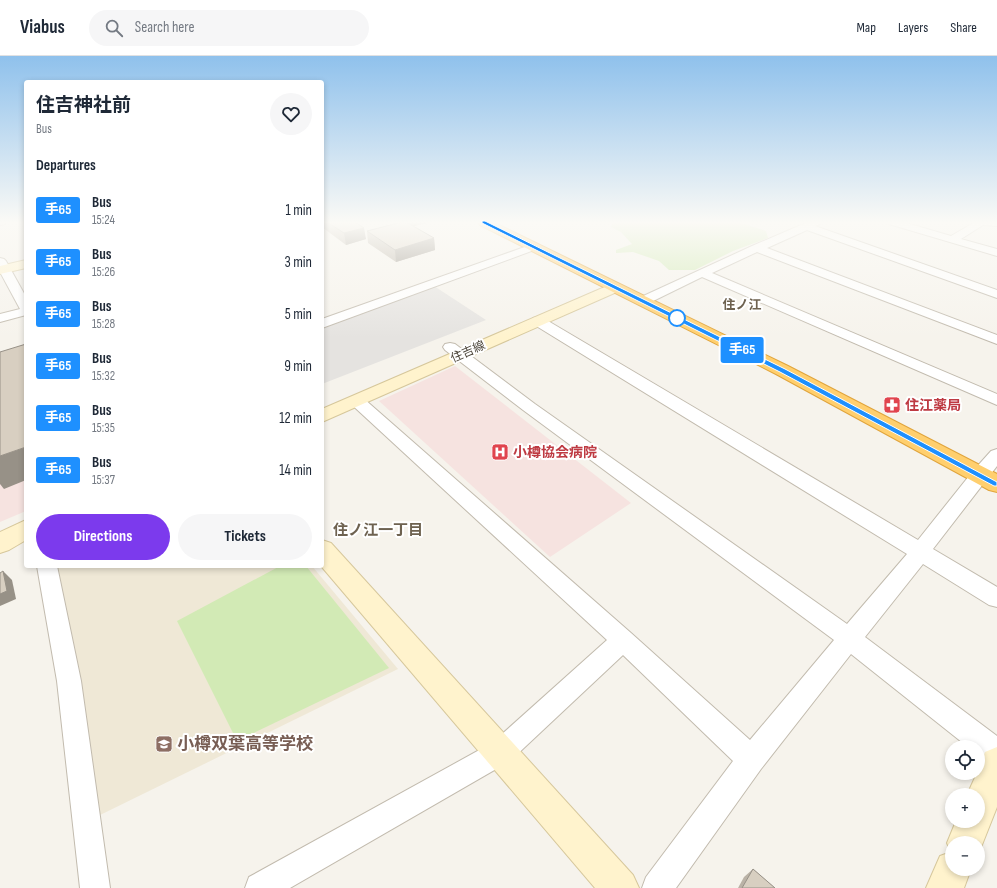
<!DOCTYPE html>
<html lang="en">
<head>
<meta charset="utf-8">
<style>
  :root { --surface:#fff; --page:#f6f6f7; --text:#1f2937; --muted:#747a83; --line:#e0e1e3; --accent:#7c3aed }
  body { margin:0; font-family:"Sofia Sans Condensed","Noto Sans JP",sans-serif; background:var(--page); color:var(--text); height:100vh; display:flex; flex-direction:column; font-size:15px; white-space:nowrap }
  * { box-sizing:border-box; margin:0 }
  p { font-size:13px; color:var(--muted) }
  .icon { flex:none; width:22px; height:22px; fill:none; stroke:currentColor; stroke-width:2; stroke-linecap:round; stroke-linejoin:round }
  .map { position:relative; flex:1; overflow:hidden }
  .drawer { position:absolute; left:24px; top:24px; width:300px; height:488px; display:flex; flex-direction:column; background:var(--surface); border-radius:4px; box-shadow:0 2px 6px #0003 }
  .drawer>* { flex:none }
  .badge { padding:0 8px; border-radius:3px; font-size:14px; line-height:26px }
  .controls { position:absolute; left:945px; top:684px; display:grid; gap:8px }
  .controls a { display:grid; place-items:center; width:40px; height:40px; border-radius:50%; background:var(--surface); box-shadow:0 2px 6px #0003; font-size:20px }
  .map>.badge { position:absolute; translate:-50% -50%; box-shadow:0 0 0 2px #fff }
  h2 { padding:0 12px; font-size:15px; line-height:36px }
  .round { display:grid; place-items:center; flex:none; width:42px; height:42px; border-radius:21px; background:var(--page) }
  .head { display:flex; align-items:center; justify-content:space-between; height:68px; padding:0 12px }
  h1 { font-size:19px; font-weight:700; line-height:30px }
  .primary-button { display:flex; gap:8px; margin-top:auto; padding:8px 12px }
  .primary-button a { flex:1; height:46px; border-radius:24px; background:var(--accent); color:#fff; font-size:16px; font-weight:700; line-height:46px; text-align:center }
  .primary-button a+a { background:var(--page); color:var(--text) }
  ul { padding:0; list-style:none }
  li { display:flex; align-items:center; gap:12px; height:52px; padding:0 12px }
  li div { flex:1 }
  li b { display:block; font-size:15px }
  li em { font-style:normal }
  li .badge { min-width:44px; font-weight:700; text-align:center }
  header { display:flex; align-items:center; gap:24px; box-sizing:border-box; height:56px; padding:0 20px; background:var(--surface); border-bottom:1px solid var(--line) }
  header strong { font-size:19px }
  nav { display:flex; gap:22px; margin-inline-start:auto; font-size:14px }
  .search { width:280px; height:36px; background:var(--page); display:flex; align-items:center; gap:10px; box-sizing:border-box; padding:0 14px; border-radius:22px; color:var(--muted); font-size:15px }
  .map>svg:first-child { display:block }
</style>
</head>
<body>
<header>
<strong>Viabus</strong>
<div class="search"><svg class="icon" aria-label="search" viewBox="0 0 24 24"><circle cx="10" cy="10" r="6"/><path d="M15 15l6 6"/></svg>Search here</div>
<nav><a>Map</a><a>Layers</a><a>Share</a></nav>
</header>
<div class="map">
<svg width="997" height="832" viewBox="0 0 997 832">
  <rect width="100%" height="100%" fill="#f6f3ec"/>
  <path fill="#efe8d6" d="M57 510H312L398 613 94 762Z"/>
  <g fill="#f6e3e0">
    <path d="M26 309V455L0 466V318Z"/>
    <path d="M455 310 631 447 550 501 379 345Z"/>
  </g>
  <g fill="#d2eab5">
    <path d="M612 166H738L766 175 768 182 733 195 695 214H669L659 205 633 196 616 197V194L632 188 621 176 611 171Z"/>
    <path d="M280 510H306L389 612 237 685 177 565Z"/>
  </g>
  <path fill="#e5e3e0" d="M434 230 486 264 322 328V272Z"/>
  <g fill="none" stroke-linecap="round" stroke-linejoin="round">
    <g stroke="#c2bbae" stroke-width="2">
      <g id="street">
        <path d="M0 166H6L5 168 0 169Z"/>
        <path d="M479 166H490L485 169 480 168Z"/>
        <path d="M808 166H821L820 168 815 170 997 234V242L807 174 767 192 997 279V288L757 196 712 217 997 338V349L702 221 647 248H639L637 245 639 242 752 190Z"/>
        <path d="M888 166H903L951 180 975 166H997V170L983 169 961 183 997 193V200L889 168Z"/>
        <path d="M533 188 537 189 539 191 537 193 322 272V263Z"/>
        <path d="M0 202 4 203 6 205 26 241V259L0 266V258L20 253 0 216Z"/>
        <path d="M538 261 543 262 918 484 973 415 991 395 997 393V410L933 493 997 531V551L989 549 923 508 865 581 997 680V710L988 706 978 699V691H968L851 598 761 713 676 832H642L646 821 733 705 623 599 510 705 290 832H245L249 821 492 687 607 584 351 348 349 345 351 342 357 340 363 342 631 577 750 684 834 584 523 354 445 294 443 291 445 288 450 287 455 288 535 348 847 568 907 498 533 268 531 265 533 262Z"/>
        <path d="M37 510H57L81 625 110 832H80L57 625Z"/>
      </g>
    </g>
    <g stroke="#d6c79b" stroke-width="2">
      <g id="secondary">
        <path d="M26 204V212L0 218V210Z"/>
        <path d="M614 227 619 229 622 232 619 235 322 366V353Z"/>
        <path d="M26 464V484L9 494 0 497V476Z"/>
        <path d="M322 484 331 487 633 819 639 832H595L321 510Z"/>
        <path d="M997 691V751L978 799V787H952V813H971L964 832H926L940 800 951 796 947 787 956 765H978V739H967L977 717H978L985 696Z"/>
      </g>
    </g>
    <g stroke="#e0a43c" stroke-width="2">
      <path id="highway" d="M478 166H493L788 310 997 418V436L989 434 776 318 480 169Z"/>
    </g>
    <use href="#street" fill="#fff" fill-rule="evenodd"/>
    <use href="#secondary" fill="#fff3cd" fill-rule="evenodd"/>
    <use href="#highway" fill="#ffcf6e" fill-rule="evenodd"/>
  </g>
  <g fill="#bab2a6">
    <path d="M322 166H355L366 183 346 189 322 171Z"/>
    <path d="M400 166H431L414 170 434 182 435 194 396 206 368 187 367 175 401 166Z"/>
    <path d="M753 813 775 832H738L744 821Z"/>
  </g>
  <g fill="#979187">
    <path d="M410 166H431L410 171Z"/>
    <path d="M364 172 366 183 346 189 344 177Z"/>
    <path d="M434 182 435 194 396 206 395 194Z"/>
    <path d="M26 391V424L4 433 0 428V400Z"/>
    <path d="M3 515 12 524 16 543 0 550V538Z"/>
  </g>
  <g fill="#d8cfc1" stroke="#979187">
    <path d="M327 166H355L364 172 344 177Z"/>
    <path d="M402 166H406L434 182 395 194 367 175Z"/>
    <path d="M26 288V391L0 400V296Z"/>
    <path d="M3 515 7 535 0 538V517Z"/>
    <path d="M753 813 775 832H742Z"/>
  </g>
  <linearGradient id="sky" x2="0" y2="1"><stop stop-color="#8fc1ec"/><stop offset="0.59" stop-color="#fbfaf6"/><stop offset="1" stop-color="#fbfaf6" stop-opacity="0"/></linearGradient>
  <rect width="997" height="282" fill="url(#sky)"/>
  <path fill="#1e90ff" stroke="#fff" d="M482 165H485L785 313 997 426V430H994L780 316 482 167Z"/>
  <defs>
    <g id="pharmacy-square" transform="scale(0.9)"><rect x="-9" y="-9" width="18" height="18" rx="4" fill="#e0444e" stroke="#fff"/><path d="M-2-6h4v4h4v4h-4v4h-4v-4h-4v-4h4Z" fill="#fff"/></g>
    <g id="hospital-square" transform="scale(0.9)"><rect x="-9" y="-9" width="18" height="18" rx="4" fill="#e0444e" stroke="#fff"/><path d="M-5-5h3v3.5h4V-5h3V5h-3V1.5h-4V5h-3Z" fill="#fff"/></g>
    <g id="school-square" transform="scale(0.9)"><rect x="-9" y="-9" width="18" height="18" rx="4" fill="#8d6e63" stroke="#fff"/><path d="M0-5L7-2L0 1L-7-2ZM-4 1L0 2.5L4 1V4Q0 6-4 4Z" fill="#fff"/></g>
  </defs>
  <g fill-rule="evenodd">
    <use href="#pharmacy-square" x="892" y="349"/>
    <use href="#hospital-square" x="500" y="396"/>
    <use href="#school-square" x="164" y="688"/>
  </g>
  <circle fill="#fff" stroke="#1e90ff" stroke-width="2" cx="677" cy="262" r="8"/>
  <g text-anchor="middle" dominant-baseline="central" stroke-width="4" stroke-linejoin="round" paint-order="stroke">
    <g font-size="12" fill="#4b4439" stroke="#fff">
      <text transform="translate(468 296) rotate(-24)">住吉線</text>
    </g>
    <g font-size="13" font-weight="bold" fill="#6e6250" stroke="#fff">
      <text x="742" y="249">住ノ江</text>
    </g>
    <g font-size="14" font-weight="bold" fill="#be3a42" stroke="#fff" text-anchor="start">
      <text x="905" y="349">住江薬局</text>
      <text x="513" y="396">小樽協会病院</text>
    </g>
    <g font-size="15" font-weight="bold" fill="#6e6250" stroke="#fff">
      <text x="378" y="474">住ノ江一丁目</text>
    </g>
    <g font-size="17" font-weight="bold" fill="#785e54" stroke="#fff" text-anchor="start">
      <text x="177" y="688">小樽双葉高等学校</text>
    </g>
  </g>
</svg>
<div class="controls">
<a><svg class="icon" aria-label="locate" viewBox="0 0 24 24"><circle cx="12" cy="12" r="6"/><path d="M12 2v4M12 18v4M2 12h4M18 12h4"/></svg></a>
<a>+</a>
<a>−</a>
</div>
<b class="badge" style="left:742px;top:294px;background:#1e90ff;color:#fff">手65</b>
<section class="drawer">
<div class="head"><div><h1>住吉神社前</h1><p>Bus</p></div><a class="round"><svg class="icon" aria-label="heart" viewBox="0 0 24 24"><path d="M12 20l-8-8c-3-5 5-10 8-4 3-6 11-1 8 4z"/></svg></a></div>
<h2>Departures</h2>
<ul>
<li><span class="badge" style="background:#1e90ff;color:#fff">手65</span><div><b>Bus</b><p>15:24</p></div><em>1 min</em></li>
<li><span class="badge" style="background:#1e90ff;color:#fff">手65</span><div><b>Bus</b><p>15:26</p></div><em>3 min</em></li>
<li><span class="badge" style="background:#1e90ff;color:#fff">手65</span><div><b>Bus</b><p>15:28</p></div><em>5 min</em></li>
<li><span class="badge" style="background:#1e90ff;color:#fff">手65</span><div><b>Bus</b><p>15:32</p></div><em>9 min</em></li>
<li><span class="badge" style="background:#1e90ff;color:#fff">手65</span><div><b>Bus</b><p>15:35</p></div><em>12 min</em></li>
<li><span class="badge" style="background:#1e90ff;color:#fff">手65</span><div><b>Bus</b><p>15:37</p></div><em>14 min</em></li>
</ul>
<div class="primary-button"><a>Directions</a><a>Tickets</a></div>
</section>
</div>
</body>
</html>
